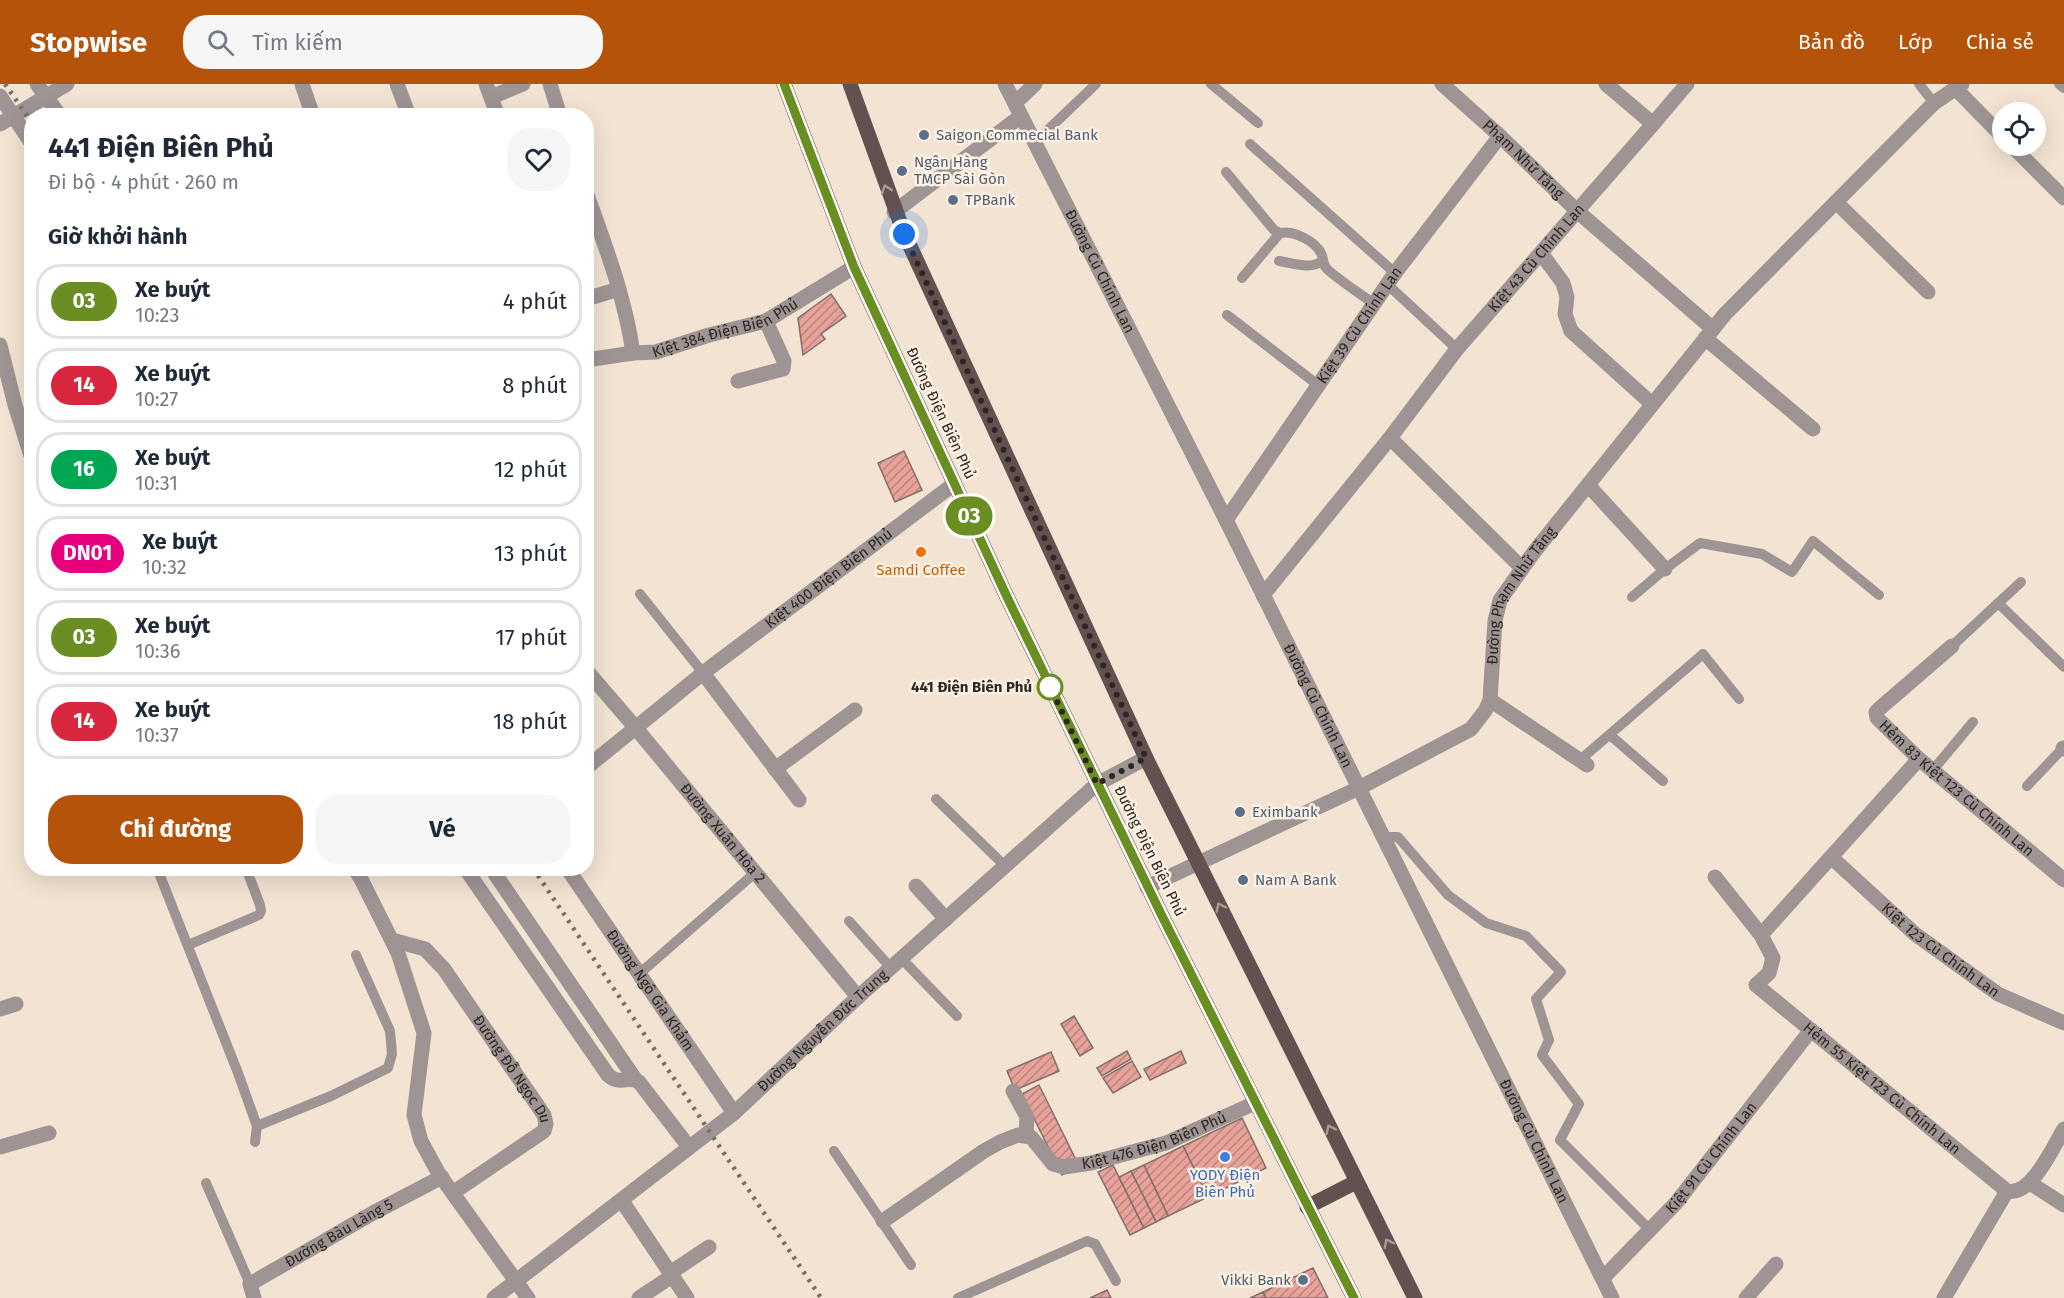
<!DOCTYPE html>
<html lang="vi">
<head>
<meta charset="utf-8">
<style>
  :root { --surface:#fff; --page:#f6f6f7; --text:#1f2937; --muted:#747a83; --line:#e0e1e3; --accent:#b45309 }
  body { margin:0; font-family:"Fira Sans",sans-serif; background:var(--page); color:var(--text); height:100vh; display:flex; flex-direction:column; font-size:22px; white-space:nowrap }
  * { box-sizing:border-box; margin:0 }
  p { font-size:20px; color:var(--muted) }
  .icon { flex:none; width:33px; height:33px; fill:none; stroke:currentColor; stroke-width:2; stroke-linecap:round; stroke-linejoin:round }
  .map { position:relative; flex:1; overflow:hidden }
  .drawer { position:absolute; left:24px; top:24px; width:570px; height:768px; display:flex; flex-direction:column; background:var(--surface); border-radius:24px; box-shadow:0 6px 24px #0002 }
  .drawer>* { flex:none }
  .badge { padding:0 12px; border-radius:20px; font-size:21px; line-height:39px }
  .fabs { position:absolute; left:1992px; top:18px; display:grid; gap:12px }
  .fabs a { display:grid; place-items:center; width:54px; height:54px; border-radius:50%; background:var(--surface); box-shadow:0 6px 24px #0002; font-size:30px }
  .you { position:absolute; width:30px; height:30px; margin:-15px; border:4px solid #fff; border-radius:50%; background:#1a73e8; box-shadow:0 0 0 9px #1a73e833 }
  .map>.badge { position:absolute; translate:-50% -50%; box-shadow:0 0 0 3px #fff }
  h2 { padding:0 24px; font-size:22px; line-height:54px }
  .round { display:grid; place-items:center; flex:none; width:63px; height:63px; border-radius:24px; background:var(--page) }
  .summary { display:flex; align-items:center; justify-content:space-between; height:102px; padding:0 24px }
  h1 { font-size:28px; font-weight:700; line-height:45px }
  .cta { display:flex; gap:12px; margin-top:auto; padding:12px 24px }
  .cta a { flex:1; height:69px; border-radius:24px; background:var(--accent); color:#fff; font-size:24px; font-weight:700; line-height:69px; text-align:center }
  .cta a+a { background:var(--page); color:var(--text) }
  ul { padding:0; list-style:none }
  li { display:flex; align-items:center; gap:18px; height:75px; margin:0 12px 9px; padding:0 12px; border:3px solid var(--line); border-radius:24px }
  li div { flex:1 }
  li b { display:block; font-size:22px }
  li em { font-style:normal }
  li .badge { min-width:66px; font-weight:700; text-align:center }
  header { display:flex; align-items:center; gap:36px; box-sizing:border-box; height:84px; padding:0 30px; background:var(--accent); color:#fff }
  header strong { font-size:28px }
  nav { display:flex; gap:33px; margin-inline-start:auto; font-size:21px }
  .search { width:420px; height:54px; background:var(--page); display:flex; align-items:center; gap:15px; box-sizing:border-box; padding:0 21px; border-radius:24px; color:var(--muted); font-size:22px }
  .map>svg:first-child { display:block }
</style>
</head>
<body>
<header>
<strong>Stopwise</strong>
<div class="search"><svg class="icon" aria-label="search" viewBox="0 0 24 24"><circle cx="10" cy="10" r="6"/><path d="M15 15l6 6"/></svg>Tìm kiếm</div>
<nav><a>Bản đồ</a><a>Lớp</a><a>Chia sẻ</a></nav>
</header>
<div class="map">
<svg width="2064" height="1214" viewBox="0 0 2064 1214">
  <defs>
    <pattern id="building-hatch" width="6" height="6" patternUnits="userSpaceOnUse" patternTransform="scale(1.5)"><rect width="6" height="6" fill="#e7a29a"/><path d="M-1 1l2-2M0 6l6-6M5 7l2-2" fill="none" stroke="#bc847d"/></pattern>
  </defs>
  <rect width="100%" height="100%" fill="#f2e3d2"/>
  <g fill="url(#building-hatch)" stroke="#836e6b" stroke-width="1.5">
    <path d="M831 210 846 232 821 250 825 255 803 271 798 234Z"/>
    <path d="M904 367 922 406 895 418 878 379Z"/>
    <path d="M1074 932 1093 964 1080 972 1061 940Z"/>
    <path d="M1127 967 1131 975 1102 992 1097 984Z"/>
    <path d="M1181 967 1186 979 1150 996 1144 985Z"/>
    <path d="M1051 968 1059 987 1015 1006 1007 987Z"/>
    <path d="M1132 977 1141 993 1113 1009 1103 994Z"/>
    <path d="M1039 1001 1079 1082 1062 1091 1022 1010Z"/>
    <path d="M1242 1034 1266 1084 1208 1113 1183 1062Z"/>
    <path d="M1183 1062 1208 1113 1168 1132 1144 1081Z"/>
    <path d="M1113 1081 1144 1144 1130 1151 1098 1088Z"/>
    <path d="M1144 1081 1168 1132 1156 1138 1131 1087Z"/>
    <path d="M1131 1087 1156 1138 1144 1144 1119 1093Z"/>
    <path d="M1313 1184 1328 1214H1266L1263 1208Z"/>
    <path d="M1107 1206 1111 1214H1090Z"/>
    <path d="M1263 1208 1266 1214H1250Z"/>
  </g>
  <g fill="none" stroke-linecap="round" stroke-linejoin="round">
    <g stroke="#9e9494" stroke-width="10">
      <path d="M1211 0 1258 39"/>
      <path d="M1919 0 1934 19"/>
      <path d="M2059 0 2064 4"/>
      <path d="M1034 59 1096 0"/>
      <path d="M1250 60 1395 189"/>
      <path d="M1226 88 1274 146 1280 149C1293 146 1315 157 1321 169 1324 175 1322 181 1328 186 1342 198 1359 209 1374 220"/>
      <path d="M1279 177C1293 179 1311 186 1322 177"/>
      <path d="M1242 194 1280 149"/>
      <path d="M1387 200 1457 265"/>
      <path d="M1227 231 1318 301"/>
      <path d="M640 510 703 589"/>
      <path d="M1632 513 1665 485 1700 459 1762 470 1792 488 1813 457 1879 511"/>
      <path d="M1998 519 2064 583"/>
      <path d="M1952 562 2021 498"/>
      <path d="M1610 651 1663 697"/>
      <path d="M1580 676 1703 570 1739 615"/>
      <path d="M1933 686 1973 638"/>
      <path d="M2027 702 2064 663"/>
      <path d="M936 715 1005 782"/>
      <path d="M1384 753H1398L1448 811 1486 839 1526 852 1561 888 1536 915 1549 956 1542 971 1579 1020 1560 1056 1650 1146"/>
      <path d="M157 784 238 989 257 1042 255 1058"/>
      <path d="M849 837 891 884"/>
      <path d="M188 861 259 831 261 827 260 821 246 784"/>
      <path d="M901 874 957 932"/>
      <path d="M639 890 756 788"/>
      <path d="M257 1042 331 1012 388 984 392 970 390 947 356 871"/>
      <path d="M834 1067 911 1181"/>
      <path d="M206 1099 250 1200"/>
      <path d="M958 1214 1087 1157 1095 1160 1116 1197"/>
    </g>
    <g stroke="#9e9494" stroke-width="15">
      <path d="M37 0 60 32"/>
      <path d="M302 0 313 32"/>
      <path d="M397 0 409 32"/>
      <path d="M486 0 498 32"/>
      <path d="M550 0 560 32"/>
      <path id="s1" d="M1005 0 1226 436 1612 1214"/>
      <path id="s2" d="M1442 0 1500 52 1577 127 1713 245"/>
      <path d="M1606 0 1653 40"/>
      <path d="M1956 5 2002 52"/>
      <path d="M0 12 32 60"/>
      <path d="M491 13 523 0"/>
      <path d="M1015 19 1035 0"/>
      <path d="M2012 62 2064 114"/>
      <path d="M586 108C605 161 625 213 633 269"/>
      <path d="M1836 118 1928 208"/>
      <path d="M894 128 1021 32"/>
      <path d="M1541 169 1563 199 1567 213 1565 230 1571 247 1652 320"/>
      <path d="M586 215 619 205"/>
      <path d="M1705 254 1813 345"/>
      <path d="M0 261 15 321 32 375"/>
      <path id="s3" d="M586 276 633 269 656 268 709 251 766 237 854 183"/>
      <path d="M738 297 783 285 784 277 766 237"/>
      <path d="M1390 354 1522 484"/>
      <path d="M1588 401 1665 485"/>
      <path id="s4" d="M1226 436 1395 189 1500 52"/>
      <path id="s5" d="M1263 511 1390 354 1457 265 1653 40 1687 0"/>
      <path id="s6" d="M1952 562 1879 625 1876 628 1877 634 1919 675 2064 796"/>
      <path id="s7" d="M586 586 635 643 858 913"/>
      <path d="M703 589 799 716"/>
      <path d="M1490 616 1587 681"/>
      <path d="M2063 664 2064 665"/>
      <path id="s8" d="M586 684 703 589 954 400"/>
      <path d="M775 685 855 626"/>
      <path id="s9" d="M1831 773 1915 850 1998 910 2064 939"/>
      <path d="M354 784 360 793 398 869 424 949 414 1031 421 1057 439 1090 528 1214"/>
      <path d="M465 784 608 991C620 1002 628 991 639 998L689 1063"/>
      <path d="M491 784 635 995"/>
      <path id="s10" d="M567 784 734 1029"/>
      <path id="s11" d="M1715 793 1761 851 1773 874 1769 889 1756 901 2007 1107"/>
      <path d="M916 802 946 835"/>
      <path id="s12" d="M1147 803 1359 704 1471 645 1485 627 1490 616 1495 537 1500 516 1534 468 1725 230 1934 19 1962 0"/>
      <path d="M1761 851 1919 675"/>
      <path id="s13" d="M392 856 425 865 444 885 544 1031 546 1040 544 1047 454 1108"/>
      <path d="M0 925 16 920"/>
      <path d="M1013 1007 1027 1033 1026 1051"/>
      <path d="M0 1063 49 1049"/>
      <path d="M2030 1099 2064 1121"/>
      <path d="M622 1117 687 1214"/>
      <path id="s14" d="M883 1137 984 1067 1000 1058 1018 1051 1031 1053 1053 1080 1064 1083 1091 1079 1166 1059 1255 1019"/>
      <path d="M670 1189 709 1163"/>
      <path id="s15" d="M1603 1194 1676 1119 1811 946"/>
      <path id="s16" d="M254 1214 250 1200 373 1129 442 1093"/>
      <path d="M639 1214 672 1192"/>
      <path d="M1746 1214 1776 1180"/>
      <path d="M1944 1214 2007 1107C2031 1113 2053 1063 2064 1045"/>
    </g>
    <g stroke="#9e9494" stroke-width="15">
      <path d="M0 40 67 0"/>
      <path id="s17" d="M494 1214 734 1029 858 913 1097 700 1146 674"/>
    </g>
    <g stroke="#635152" stroke-width="15">
      <path d="M784 0 854 183 1007 513 1162 832 1354 1214"/>
      <path d="M850 0 904 149 1146 674 1415 1214"/>
      <path d="M1307 1123 1356 1098"/>
    </g>
    <g stroke="#786f65" stroke-width="4.5" stroke-dasharray="3 6" stroke-linecap="butt">
      <path d="M5 0 32 39"/>
      <path d="M533 784 821 1214"/>
    </g>
  </g>
  <defs><path id="oneway-chevron" d="M-2-3.5L2.5 0L-2 3.5" fill="none" stroke-width="1.6" stroke-linecap="round" stroke-linejoin="round" transform="scale(1.5)"/></defs>
  <g stroke="#a89993">
    <use href="#oneway-chevron" transform="translate(886 105) rotate(-109)"/>
    <use href="#oneway-chevron" transform="translate(1220 823) rotate(-116)"/>
    <use href="#oneway-chevron" transform="translate(1330 1045) rotate(-116)"/>
    <use href="#oneway-chevron" transform="translate(1388 1159) rotate(-117)"/>
  </g>
  <g fill="none" stroke-linecap="round" stroke-linejoin="round">
    <g stroke="#fff" stroke-width="14">
      <path id="line" d="M784 0 854 183 1007 513 1162 832 1354 1214"/>
    </g>
    <use href="#line" stroke="#6b8e23" stroke-width="9"/>
    <path stroke="#2d2721" stroke-width="6" stroke-dasharray="0 10.8" d="M904 150 1146 674 1097 700 1050 603"/>
  </g>
  <g fill="#5c6f8a" stroke="#fdf1e3" stroke-width="2">
    <circle cx="924" cy="51" r="6"/>
    <circle cx="902" cy="87" r="6"/>
    <circle cx="953" cy="116" r="6"/>
    <circle cx="1240" cy="728" r="6"/>
    <circle cx="1243" cy="796" r="6"/>
    <circle cx="1303" cy="1196" r="6"/>
  </g>
  <circle fill="#e8710a" stroke="#fdf1e3" stroke-width="2" cx="921" cy="468" r="6"/>
  <circle fill="#fff" stroke="#6b8e23" stroke-width="3" cx="1050" cy="603" r="12"/>
  <circle fill="#3f7fe0" stroke="#fdf1e3" stroke-width="2" cx="1225" cy="1073" r="6"/>
  <g text-anchor="middle" dominant-baseline="central" stroke-width="5" stroke-linejoin="round" paint-order="stroke">
    <g font-size="15" fill="#4e5e75" stroke="#fdf1e3" text-anchor="start">
      <text x="936" y="51">Saigon Commecial Bank</text>
      <text x="914" y="78">Ngân Hàng<tspan x="914" dy="17">TMCP Sài Gòn</tspan></text>
      <text x="965" y="116">TPBank</text>
      <text x="1252" y="728">Eximbank</text>
      <text x="1255" y="796">Nam A Bank</text>
      <text x="1291" y="1196" text-anchor="end">Vikki Bank</text>
    </g>
    <g font-size="15" fill="#2d2721" stroke="#fdf1e3">
      <text stroke="none"><textPath href="#s2" startOffset="111">Phạm Nhữ Tăng</textPath></text>
      <text stroke="none"><textPath href="#s5" startOffset="434">Kiệt 43 Cù Chính Lan</textPath></text>
      <text stroke="none"><textPath href="#s1" startOffset="210">Đường Cù Chính Lan</textPath></text>
      <text stroke="none"><textPath href="#s3" startOffset="144">Kiệt 384 Điện Biên Phủ</textPath></text>
      <text stroke="none"><textPath href="#s4" startOffset="236">Kiệt 39 Cù Chính Lan</textPath></text>
      <text transform="translate(941 329) rotate(65)">Đường Điện Biên Phủ</text>
      <text stroke="none"><textPath href="#s8" startOffset="308">Kiệt 400 Điện Biên Phủ</textPath></text>
      <text stroke="none"><textPath href="#s12" startOffset="508">Đường Phạm Nhữ Tăng</textPath></text>
      <text stroke="none"><textPath href="#s1" startOffset="696">Đường Cù Chính Lan</textPath></text>
      <text stroke="none"><textPath href="#s6" startOffset="213">Hẻm 83 Kiệt 123 Cù Chính Lan</textPath></text>
      <text stroke="none"><textPath href="#s7" startOffset="213">Đường Xuân Hòa 2</textPath></text>
      <text transform="translate(1150 767) rotate(64)">Đường Điện Biên Phủ</text>
      <text stroke="none"><textPath href="#s9" startOffset="144">Kiệt 123 Cù Chính Lan</textPath></text>
      <text stroke="none"><textPath href="#s10" startOffset="148">Đường Ngô Gia Khảm</textPath></text>
      <text stroke="none"><textPath href="#s17" startOffset="424">Đường Nguyễn Đức Trung</textPath></text>
      <text stroke="none"><textPath href="#s13" startOffset="183">Đường Đỗ Ngọc Du</textPath></text>
      <text stroke="none"><textPath href="#s11" startOffset="296">Hẻm 55 Kiệt 123 Cù Chính Lan</textPath></text>
      <text stroke="none"><textPath href="#s14" startOffset="314">Kiệt 476 Điện Biên Phủ</textPath></text>
      <text stroke="none"><textPath href="#s1" startOffset="1182">Đường Cù Chính Lan</textPath></text>
      <text stroke="none"><textPath href="#s15" startOffset="162">Kiệt 91 Cù Chính Lan</textPath></text>
      <text stroke="none"><textPath href="#s16" startOffset="117">Đường Bàu Làng 5</textPath></text>
    </g>
    <g font-size="15" fill="#c56008" stroke="#fdf1e3">
      <text x="921" y="486">Samdi Coffee</text>
    </g>
    <g font-size="15" font-weight="bold" fill="#2d2721" stroke="#fdf1e3" text-anchor="end">
      <text x="1032" y="603">441 Điện Biên Phủ</text>
    </g>
    <g font-size="15" fill="#366cbe" stroke="#fdf1e3">
      <text x="1225" y="1091">YODY Điện<tspan x="1225" dy="17">Biên Phủ</tspan></text>
    </g>
  </g>
</svg>
<div class="fabs">
<a><svg class="icon" aria-label="locate" viewBox="0 0 24 24"><circle cx="12" cy="12" r="6"/><path d="M12 2v4M12 18v4M2 12h4M18 12h4"/></svg></a>
</div>
<div class="you" style="left:904px;top:150px"></div>
<b class="badge" style="left:969px;top:432px;background:#6b8e23;color:#fff">03</b>
<section class="drawer">
<div class="summary"><div><h1>441 Điện Biên Phủ</h1><p>Đi bộ · 4 phút · 260 m</p></div><a class="round"><svg class="icon" aria-label="heart" viewBox="0 0 24 24"><path d="M12 20l-8-8c-3-5 5-10 8-4 3-6 11-1 8 4z"/></svg></a></div>
<h2>Giờ khởi hành</h2>
<ul>
<li><span class="badge" style="background:#6b8e23;color:#fff">03</span><div><b>Xe buýt</b><p>10:23</p></div><em>4 phút</em></li>
<li><span class="badge" style="background:#d7263d;color:#fff">14</span><div><b>Xe buýt</b><p>10:27</p></div><em>8 phút</em></li>
<li><span class="badge" style="background:#00a651;color:#fff">16</span><div><b>Xe buýt</b><p>10:31</p></div><em>12 phút</em></li>
<li><span class="badge" style="background:#e6007e;color:#fff">DN01</span><div><b>Xe buýt</b><p>10:32</p></div><em>13 phút</em></li>
<li><span class="badge" style="background:#6b8e23;color:#fff">03</span><div><b>Xe buýt</b><p>10:36</p></div><em>17 phút</em></li>
<li><span class="badge" style="background:#d7263d;color:#fff">14</span><div><b>Xe buýt</b><p>10:37</p></div><em>18 phút</em></li>
</ul>
<div class="cta"><a>Chỉ đường</a><a>Vé</a></div>
</section>
</div>
</body>
</html>
